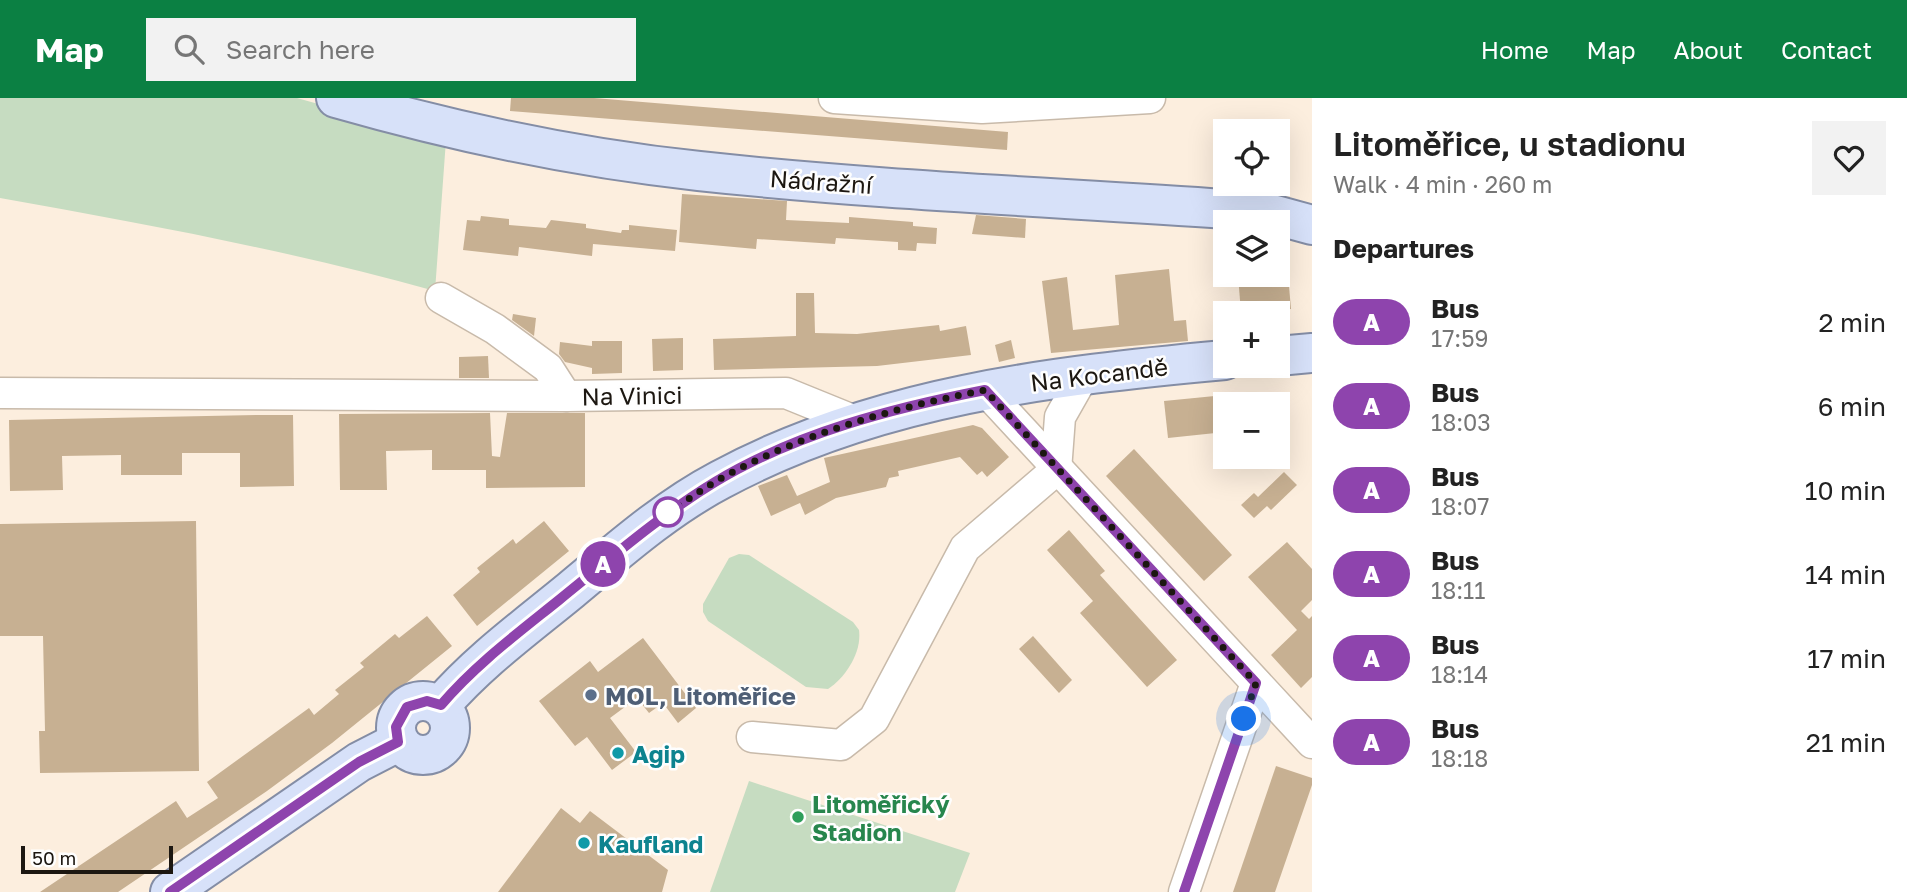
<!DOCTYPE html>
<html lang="en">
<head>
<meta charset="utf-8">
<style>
  :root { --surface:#fff; --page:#f2f2f2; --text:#222; --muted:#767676; --accent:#0b8043 }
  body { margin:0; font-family:"Golos Text",sans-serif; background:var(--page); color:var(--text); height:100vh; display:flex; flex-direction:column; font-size:26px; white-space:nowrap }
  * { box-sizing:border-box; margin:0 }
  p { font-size:23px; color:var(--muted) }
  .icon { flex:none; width:38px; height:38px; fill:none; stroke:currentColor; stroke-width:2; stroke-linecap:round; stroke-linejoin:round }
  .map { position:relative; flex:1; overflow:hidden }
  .drawer { display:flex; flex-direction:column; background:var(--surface); width:595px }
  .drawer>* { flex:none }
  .badge { padding:0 14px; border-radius:23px; font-size:24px; line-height:46px }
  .fabs { position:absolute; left:1213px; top:21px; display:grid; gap:14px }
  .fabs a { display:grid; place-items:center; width:77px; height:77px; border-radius:0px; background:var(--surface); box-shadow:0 7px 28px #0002; font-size:35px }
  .scale { position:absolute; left:21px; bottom:18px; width:152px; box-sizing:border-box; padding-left:7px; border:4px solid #1c1711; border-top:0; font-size:19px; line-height:24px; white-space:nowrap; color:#1c1711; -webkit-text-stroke:5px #fefefe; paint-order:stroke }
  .you { position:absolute; width:35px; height:35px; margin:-18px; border:5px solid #fff; border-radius:50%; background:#1a73e8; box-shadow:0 0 0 10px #1a73e833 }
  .map>.badge { position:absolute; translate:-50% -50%; box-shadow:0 0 0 4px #fff }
  h2 { padding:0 21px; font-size:26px; line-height:63px }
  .round { display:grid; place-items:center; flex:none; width:74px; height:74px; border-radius:0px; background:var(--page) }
  .head { display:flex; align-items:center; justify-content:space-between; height:119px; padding:0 21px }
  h1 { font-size:33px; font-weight:600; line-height:52px }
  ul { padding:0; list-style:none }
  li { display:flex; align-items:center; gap:21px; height:84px; padding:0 21px }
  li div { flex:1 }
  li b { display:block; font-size:26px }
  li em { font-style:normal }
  li .badge { min-width:77px; font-weight:700; text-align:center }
  header { display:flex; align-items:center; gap:42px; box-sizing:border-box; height:98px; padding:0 35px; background:var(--accent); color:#fff }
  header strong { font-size:33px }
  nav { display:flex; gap:38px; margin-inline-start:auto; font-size:24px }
  .search { width:490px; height:63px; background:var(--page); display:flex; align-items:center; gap:18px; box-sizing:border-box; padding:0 24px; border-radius:0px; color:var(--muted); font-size:26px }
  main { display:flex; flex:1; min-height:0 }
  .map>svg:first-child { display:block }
</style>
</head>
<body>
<header>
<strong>Map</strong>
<div class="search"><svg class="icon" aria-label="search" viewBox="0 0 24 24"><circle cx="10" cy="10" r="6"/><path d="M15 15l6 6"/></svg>Search here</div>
<nav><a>Home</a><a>Map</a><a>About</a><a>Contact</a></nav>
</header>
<main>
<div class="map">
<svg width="1312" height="794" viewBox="0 0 1312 794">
  <rect width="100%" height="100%" fill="#fceede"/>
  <g fill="#c6dcc1">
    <path d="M0 0H297L446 42 435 193C292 153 146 126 0 100Z"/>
    <path d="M739 456 749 457 853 524 859 532C862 554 846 579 828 591L806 589 708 523 703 514V506L729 460Z"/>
    <path d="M749 683 970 755 955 794H710Z"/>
  </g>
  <g fill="#c7b092">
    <path d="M511 0H594L1008 34 1007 52 510 13Z"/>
    <path d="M682 96 787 103 786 122 849 125V119L913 124V128L937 130 936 146 917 145 916 153 898 152V144L836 140 835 146 757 141 756 151 679 144Z"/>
    <path d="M976 117 1026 121 1025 140 972 136Z"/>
    <path d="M481 118 509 121V127L546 130 551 122 586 126V130L621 135 622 132H629V127L677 132 675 153 593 146 592 158 519 149 518 158 463 152 467 122 480 123Z"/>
    <path d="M1169 171 1174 223 1186 222 1188 243 1051 255 1042 183 1067 179 1073 232 1119 227 1115 177Z"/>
    <path d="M1238 177H1288L1291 211 1241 215Z"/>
    <path d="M796 195H814L815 235 857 236 939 227 940 233 966 228 971 257 877 268 714 272 713 241 796 238Z"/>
    <path d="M513 216 536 220 534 238 512 222Z"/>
    <path d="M683 240V272L653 273 652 241Z"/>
    <path d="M1011 242 1015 260 999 264 995 247Z"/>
    <path d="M592 243H622V275L592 276V270L565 264 559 256 560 244 592 248Z"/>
    <path d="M488 258 489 280H459V259Z"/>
    <path d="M1225 297V334L1168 340 1164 303Z"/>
    <path d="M490 315 492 358 500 359 507 315H585V389L486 390V372H432V352L386 353 387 392H340L339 316Z"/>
    <path d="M256 317H293L294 388 240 389V355H182V377H121V357L62 358 63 392 10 393 9 322Z"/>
    <path d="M973 327 982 330 1009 359 987 379 982 373 977 377 960 359 898 373 899 378 889 380 886 389 836 400 805 417 800 405 771 418 758 388 787 377 797 398 830 384 824 360Z"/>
    <path d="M1134 351 1232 457 1204 483 1106 378Z"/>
    <path d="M1284 374 1297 387 1271 412 1267 408 1254 420 1241 407 1254 395 1258 399Z"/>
    <path d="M196 423 199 673 40 675 39 633H45L43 538H0V426Z"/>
    <path d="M544 423 569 453 477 528 453 497 480 474 477 470 513 441 516 446Z"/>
    <path d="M1069 432 1105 473 1100 477 1177 562 1147 589 1080 515 1093 503 1047 452Z"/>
    <path d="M1287 444 1312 471V502L1301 513 1309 521 1312 518V579L1301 590 1271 557 1297 532 1248 479Z"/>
    <path d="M427 518 452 548 332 645 267 693 118 794H40L176 703 187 720 218 700 207 684 309 610 314 617 339 596 335 592 364 569 360 565 395 536 399 540Z"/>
    <path d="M1033 538 1072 582 1059 595 1019 551Z"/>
    <path d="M643 540 696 610 678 625 663 605 649 615 637 600 610 620 636 654 612 672 587 639 575 648 539 603 590 563 598 574Z"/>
    <path d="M1276 668 1312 680V687L1275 794H1233Z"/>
    <path d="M561 710 580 725 590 713 668 772 662 794H498Z"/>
  </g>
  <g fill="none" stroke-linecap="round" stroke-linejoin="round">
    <g stroke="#c8baaa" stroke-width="33">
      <g id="minor">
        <path d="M834 0 982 10 1150 0"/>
        <path d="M441 200 495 231 548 270 566 298"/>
        <path d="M985 292 1312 645"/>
        <path d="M0 295 566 298 786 295 855 323"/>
        <path d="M1056 372 1060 319 1085 275"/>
        <path d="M752 639 841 647 874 621 965 450 1056 372"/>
        <path d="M1184 794 1256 585"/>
      </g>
    </g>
    <g stroke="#848da5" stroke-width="42">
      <g id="major">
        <path d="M336 0C455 34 576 60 699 73 874 92 1051 99 1226 111L1272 116 1312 127"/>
        <path d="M1278 258 1312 255"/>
        <circle cx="423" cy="630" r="27"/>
        <path d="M441 607C479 563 526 529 571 492 618 453 665 411 720 382 876 298 1051 278 1225 262"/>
        <path d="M170 794 359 664 398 644"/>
      </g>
    </g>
    <use href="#minor" stroke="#fff" stroke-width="30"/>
    <use href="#major" stroke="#d7e1f9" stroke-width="38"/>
  </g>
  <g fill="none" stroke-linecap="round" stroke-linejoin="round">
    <g stroke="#fff" stroke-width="16">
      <path id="line" d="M170 794 359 664 398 644 396 629 407 609 427 603 441 607C475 567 518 535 559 502 610 461 659 418 715 384 796 335 893 310 985 292L1256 585 1184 794"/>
    </g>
    <use href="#line" stroke="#8e44ad" stroke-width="10"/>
    <path stroke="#1c1711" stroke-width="7" stroke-dasharray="0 12.6" d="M668 414C685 404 701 392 718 382 800 336 893 310 985 292L1256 585 1244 621"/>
  </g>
  <circle fill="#fff" stroke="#8e44ad" stroke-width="3.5" cx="668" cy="414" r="14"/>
  <circle fill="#5c6f8a" stroke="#fefefe" stroke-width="2.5" cx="591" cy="597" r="7"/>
  <g fill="#0f9aa8" stroke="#fefefe" stroke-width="2.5">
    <circle cx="618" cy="655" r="7"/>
    <circle cx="584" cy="745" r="7"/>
  </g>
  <circle fill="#2e9e5b" stroke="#fefefe" stroke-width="2.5" cx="798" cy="719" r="7"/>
  <g text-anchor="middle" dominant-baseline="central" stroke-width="5" stroke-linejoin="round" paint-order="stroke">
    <g font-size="24" fill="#1c1711" stroke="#fefefe">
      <text transform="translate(821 83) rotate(4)">Nádražní</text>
      <text transform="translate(1099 276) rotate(-7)">Na Kocandě</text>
      <text transform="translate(632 297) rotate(-1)">Na Vinici</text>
    </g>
    <g font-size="24" font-weight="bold" fill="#4e5e75" stroke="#fefefe" text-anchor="start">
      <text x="605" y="597">MOL, Litoměřice</text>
    </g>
    <g font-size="24" font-weight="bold" fill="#0d838f" stroke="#fefefe" text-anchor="start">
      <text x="632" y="655">Agip</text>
      <text x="598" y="745">Kaufland</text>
    </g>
    <g font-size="24" font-weight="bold" fill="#27864d" stroke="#fefefe" text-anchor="start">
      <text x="812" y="705">Litoměřický<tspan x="812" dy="28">Stadion</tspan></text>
    </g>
  </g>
</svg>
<div class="fabs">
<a><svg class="icon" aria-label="locate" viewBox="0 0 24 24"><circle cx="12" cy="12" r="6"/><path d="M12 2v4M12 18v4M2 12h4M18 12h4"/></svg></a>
<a><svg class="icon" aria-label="layers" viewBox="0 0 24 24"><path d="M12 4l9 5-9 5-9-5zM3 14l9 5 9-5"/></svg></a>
<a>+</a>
<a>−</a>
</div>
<div class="scale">50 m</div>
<div class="you" style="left:1244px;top:621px"></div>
<b class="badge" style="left:603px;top:466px;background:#8e44ad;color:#fff">A</b>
</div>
<section class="drawer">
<div class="head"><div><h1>Litoměřice, u stadionu</h1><p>Walk · 4 min · 260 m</p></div><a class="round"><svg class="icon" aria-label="heart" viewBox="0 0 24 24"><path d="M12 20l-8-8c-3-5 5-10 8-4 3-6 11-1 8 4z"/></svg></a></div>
<h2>Departures</h2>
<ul>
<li><span class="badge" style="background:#8e44ad;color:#fff">A</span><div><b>Bus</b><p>17:59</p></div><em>2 min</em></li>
<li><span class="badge" style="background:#8e44ad;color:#fff">A</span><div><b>Bus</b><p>18:03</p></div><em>6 min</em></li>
<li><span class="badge" style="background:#8e44ad;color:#fff">A</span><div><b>Bus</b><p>18:07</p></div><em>10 min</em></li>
<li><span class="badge" style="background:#8e44ad;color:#fff">A</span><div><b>Bus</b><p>18:11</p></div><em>14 min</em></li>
<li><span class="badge" style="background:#8e44ad;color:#fff">A</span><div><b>Bus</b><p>18:14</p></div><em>17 min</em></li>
<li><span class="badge" style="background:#8e44ad;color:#fff">A</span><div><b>Bus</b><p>18:18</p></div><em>21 min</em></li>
</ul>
</section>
</main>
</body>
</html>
